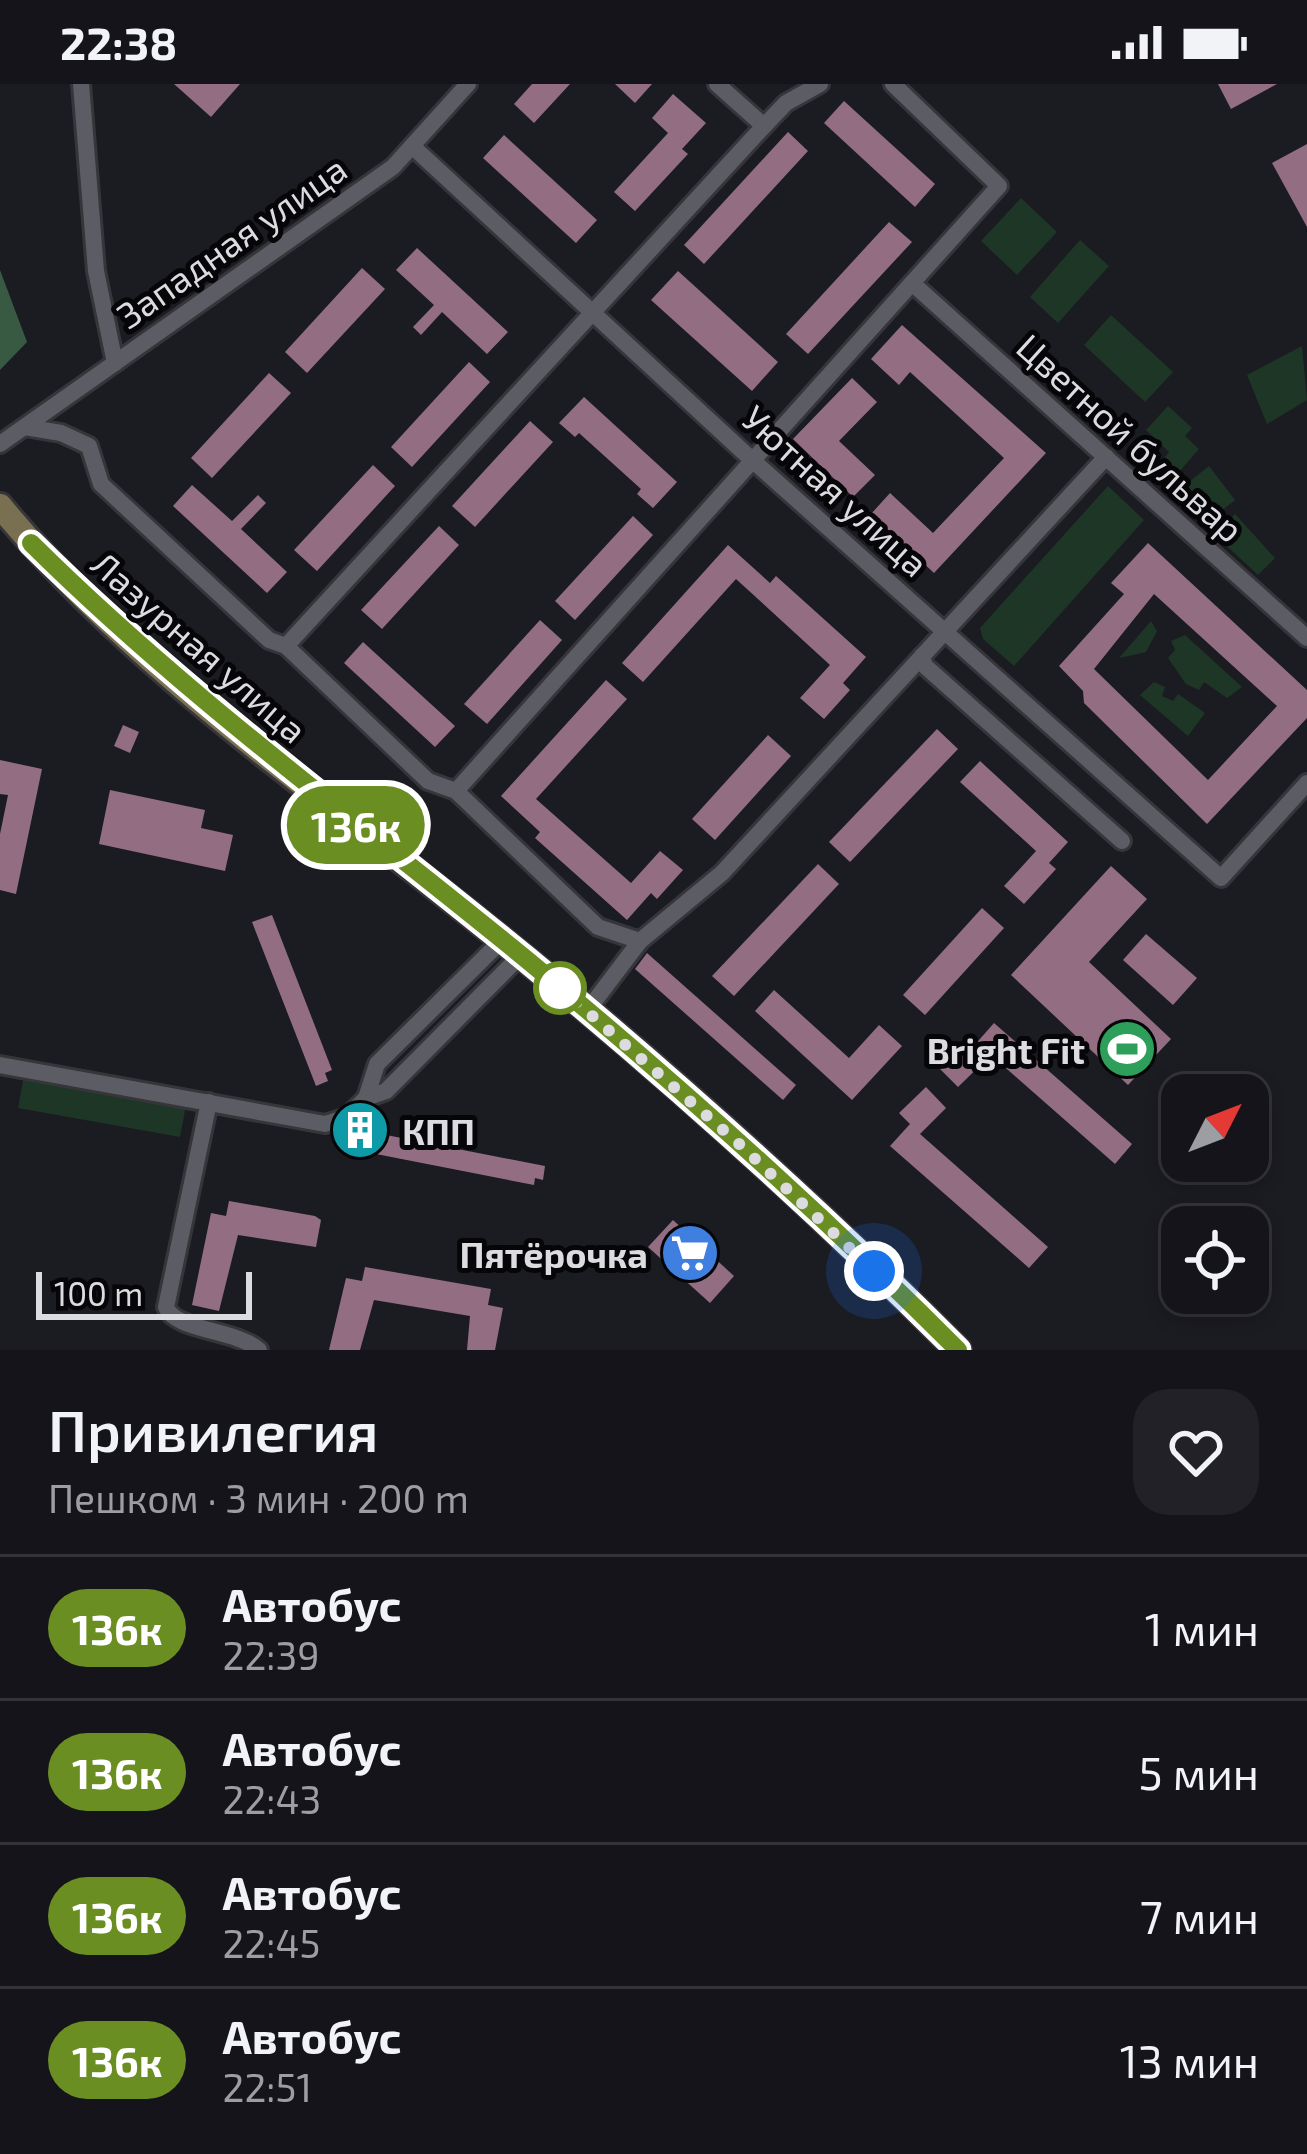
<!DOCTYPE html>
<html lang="ru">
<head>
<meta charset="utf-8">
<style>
  :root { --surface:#14141a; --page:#212127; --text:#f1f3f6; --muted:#9d9ea2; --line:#333339 }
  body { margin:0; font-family:"Exo 2",sans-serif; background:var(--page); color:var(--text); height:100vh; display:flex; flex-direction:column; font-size:45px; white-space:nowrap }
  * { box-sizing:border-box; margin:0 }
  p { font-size:39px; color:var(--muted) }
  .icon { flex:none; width:66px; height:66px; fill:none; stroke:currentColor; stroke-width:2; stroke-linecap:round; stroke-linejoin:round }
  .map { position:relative; height:1266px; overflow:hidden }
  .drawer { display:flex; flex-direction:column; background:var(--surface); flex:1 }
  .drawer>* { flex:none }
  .badge { padding:0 24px; border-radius:39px; font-size:42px; line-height:78px }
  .needle { width:78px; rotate:48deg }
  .buttons { position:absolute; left:1161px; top:990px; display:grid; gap:24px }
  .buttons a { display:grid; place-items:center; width:108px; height:108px; border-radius:24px; background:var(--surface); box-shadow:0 6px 18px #0003,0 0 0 3px var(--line); font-size:60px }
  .scale { position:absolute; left:36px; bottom:30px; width:216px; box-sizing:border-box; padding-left:12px; border:6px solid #dbdbe0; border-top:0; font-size:33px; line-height:42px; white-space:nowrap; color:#dbdbe0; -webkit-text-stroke:9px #060609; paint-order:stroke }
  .you { position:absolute; width:60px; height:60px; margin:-30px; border:9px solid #fff; border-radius:50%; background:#1a73e8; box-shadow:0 0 0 18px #1a73e833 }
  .map>.badge { position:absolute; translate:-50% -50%; box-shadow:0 0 0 6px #fff }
  .round { display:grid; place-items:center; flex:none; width:126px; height:126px; border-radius:36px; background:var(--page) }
  .headline { display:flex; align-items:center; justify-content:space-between; height:204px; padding:0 48px }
  h1 { font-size:57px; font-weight:600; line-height:90px }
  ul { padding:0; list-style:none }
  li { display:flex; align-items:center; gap:36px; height:144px; padding:0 48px; border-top:3px solid var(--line) }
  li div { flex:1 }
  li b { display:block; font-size:45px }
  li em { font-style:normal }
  li .badge { min-width:132px; font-weight:700; text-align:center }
  .status { display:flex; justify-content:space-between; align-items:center; height:84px; padding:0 60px; background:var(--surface); direction:ltr }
  .status svg { height:33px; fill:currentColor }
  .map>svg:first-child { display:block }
</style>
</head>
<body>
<div class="status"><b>22:38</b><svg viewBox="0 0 49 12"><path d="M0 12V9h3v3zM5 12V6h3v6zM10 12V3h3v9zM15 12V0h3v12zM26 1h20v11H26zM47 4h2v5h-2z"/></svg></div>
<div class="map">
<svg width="1307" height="1266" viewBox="0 0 1307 1266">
  <rect width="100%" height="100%" fill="#1b1b22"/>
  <g fill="#1e3625">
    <path d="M1021 114 1057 148 1017 191 981 157Z"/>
    <path d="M1080 156 1109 182 1058 239 1030 213Z"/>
    <path d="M1111 231 1173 288 1145 318 1084 261Z"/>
    <path d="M1302 262 1307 316 1267 340 1247 291Z"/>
    <path d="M1168 322 1192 344 1185 352 1199 365 1178 389 1163 376 1169 368 1146 346Z"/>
    <path d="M1209 382 1235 416 1210 436 1184 402Z"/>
    <path d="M1108 402 1144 436 1014 582 983 555 980 544Z"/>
    <path d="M1235 430 1275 474 1258 491 1215 451Z"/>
    <path d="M1151 537 1157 547 1146 568 1119 574Z"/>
    <path d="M1185 551 1242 603 1227 614 1204 598 1199 606 1186 600 1168 574 1175 566 1171 557Z"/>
    <path d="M1154 598 1165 603 1162 612 1173 617 1178 610 1205 629 1188 652 1140 611Z"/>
    <path d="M24 991 186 1021 180 1053 18 1024Z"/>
  </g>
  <path fill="#385942" d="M0 186 27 258 0 286Z"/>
  <g fill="#936e83" fill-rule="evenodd">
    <path d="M174 0H240L211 33Z"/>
    <path d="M532 0H570L534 39 514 20Z"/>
    <path d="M615 0H652L635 19Z"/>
    <path d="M1218 0H1277L1231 25Z"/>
    <path d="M673 10 706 39 682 65 688 70 635 127 614 108 668 49 652 34Z"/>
    <path d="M844 17 935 100 915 123 824 39Z"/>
    <path d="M788 48 808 67 704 180 684 161Z"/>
    <path d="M504 51 597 136 576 159 483 74Z"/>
    <path d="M1307 60V143L1272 79Z"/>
    <path d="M889 138 912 158 808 270 786 250Z"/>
    <path d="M417 164 508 248 487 270 442 228 421 251 413 243 434 221 396 186Z"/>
    <path d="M362 184 385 205 307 289 285 268Z"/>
    <path d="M678 187 778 278 752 307 651 216Z"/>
    <path d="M902 241 1046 369 934 489 871 430 890 409 933 449 1004 374 910 288 899 301 871 275Z"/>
    <path d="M469 278 490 298 412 383 391 363Z"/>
    <path d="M269 289 291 309 212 394 191 374Z"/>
    <path d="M852 294 877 318 839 357 875 391 853 413 793 355Z"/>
    <path d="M584 313 677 398 653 424 637 410 641 405 579 349 575 353 559 339Z"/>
    <path d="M530 337 553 358 475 443 452 422Z"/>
    <path d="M373 381 395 402 317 487 294 466Z"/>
    <path d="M192 401 232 437 258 411 266 419 241 445 287 488 267 509 173 422Z"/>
    <path d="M633 432 653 451 575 536 555 517Z"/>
    <path d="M439 442 459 461 382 545 361 526Z"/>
    <path d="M1148 459 1307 606V634L1207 740 1084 619 1083 607 1059 582 1124 510 1111 499ZM1154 510 1277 622 1208 696 1094 585Z"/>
    <path d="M728 461 770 499 776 492 866 573 843 599 850 606 824 635 800 614 830 581 736 495 643 598 622 579Z"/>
    <path d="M540 536 562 556 487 640 464 620Z"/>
    <path d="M363 558 455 642 435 663 344 579Z"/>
    <path d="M606 596 627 615 536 715 631 799 660 767 683 786 657 815 651 809 627 836 535 754 540 748 501 712Z"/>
    <path d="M123 641 139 648 130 669 114 662Z"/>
    <path d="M937 645 958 665 850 778 829 758Z"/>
    <path d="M768 651 791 672 715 756 692 735Z"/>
    <path d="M0 676 42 685 16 810 0 806V750L8 711 0 710Z"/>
    <path d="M980 677 1068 758 1049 779 1056 785 1024 820 1004 802 1036 767 960 698Z"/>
    <path d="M110 706 205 726 201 744 233 751 225 787 99 760Z"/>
    <path d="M818 780 839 800 734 912 712 892Z"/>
    <path d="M1111 782 1147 815 1089 878 1171 955 1128 1001 1011 891Z"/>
    <path d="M982 824 1004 844 925 931 903 911Z"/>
    <path d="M272 831 332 986 325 989 328 997 316 1002 252 838Z"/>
    <path d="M1146 850 1197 894 1173 921 1123 876Z"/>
    <path d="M647 869 796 1001 783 1016 635 885Z"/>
    <path d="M774 906 849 974 879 941 902 962 852 1016 755 927Z"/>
    <path d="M994 939 1132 1060 1115 1080 991 971 958 1003 938 983 964 956 972 964Z"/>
    <path d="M926 1003 946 1024 920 1050 1048 1163 1029 1184 890 1062 910 1040 899 1029Z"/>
    <path d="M362 1037 371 1048 545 1082 543 1096 535 1094 534 1101 371 1069 352 1046Z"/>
    <path d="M229 1117 315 1132 321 1136 316 1163 238 1151 219 1227 192 1221 211 1129 226 1132Z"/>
    <path d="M673 1136 734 1192 710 1219 648 1163Z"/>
    <path d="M365 1183 491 1205 488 1221 503 1224 495 1266H467L470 1232 374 1216 360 1266H329L346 1194 362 1197Z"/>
  </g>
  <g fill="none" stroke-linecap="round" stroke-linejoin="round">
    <g stroke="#35353a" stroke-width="22">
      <g id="street">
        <path d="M81 0 96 187 115 279"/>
        <path d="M717 0 764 42"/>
        <path d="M412 62 750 374 1221 794 1307 699"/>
        <path d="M912 199 1307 554"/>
        <path d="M25 343 61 349 89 362 101 400 269 556 286 562 428 697 456 707 598 843 640 857 722 789 1106 373"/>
        <path d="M0 360 393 83 468 0"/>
        <path d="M286 562 764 42 786 19 820 0"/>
        <path d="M922 572 925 582 1122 757"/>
        <path d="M456 707 999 102 893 0"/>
        <path d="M502 856 377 980 366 1014 386 1007 521 871"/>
        <path d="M587 927 640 857"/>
        <path d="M0 981 325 1040 347 1033 366 1014"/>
        <path d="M209 1018 166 1223C175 1247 235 1245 259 1266"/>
      </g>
    </g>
    <g stroke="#35353a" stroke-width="30">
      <path id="secondary" d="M0 422C132 582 310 703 471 831 641 966 805 1113 958 1266"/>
    </g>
    <use href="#street" stroke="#5c5c64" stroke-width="16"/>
    <use href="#secondary" stroke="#796f51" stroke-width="24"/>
  </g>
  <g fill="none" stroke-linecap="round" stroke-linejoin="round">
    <g stroke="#fff" stroke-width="27">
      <path id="line" d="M31 459C185 612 359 738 526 875 675 998 821 1129 958 1266"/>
    </g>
    <use href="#line" stroke="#6b8e23" stroke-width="18"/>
    <path stroke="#dbdbe0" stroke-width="12" stroke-dasharray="0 21.6" d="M560 904 737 1058 874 1187"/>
  </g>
  <defs>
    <g id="stadium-disc" transform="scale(3)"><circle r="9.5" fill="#2e9e5b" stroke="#060609"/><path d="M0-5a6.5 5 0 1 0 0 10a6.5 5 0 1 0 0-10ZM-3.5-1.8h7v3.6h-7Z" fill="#fff"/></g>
    <g id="building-disc" transform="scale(3)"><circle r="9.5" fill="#0f9aa8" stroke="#060609"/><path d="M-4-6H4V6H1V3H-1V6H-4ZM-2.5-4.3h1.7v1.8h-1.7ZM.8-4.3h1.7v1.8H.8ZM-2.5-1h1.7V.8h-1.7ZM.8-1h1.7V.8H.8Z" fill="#fff"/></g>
    <g id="supermarket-disc" transform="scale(3)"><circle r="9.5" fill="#3f7fe0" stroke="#060609"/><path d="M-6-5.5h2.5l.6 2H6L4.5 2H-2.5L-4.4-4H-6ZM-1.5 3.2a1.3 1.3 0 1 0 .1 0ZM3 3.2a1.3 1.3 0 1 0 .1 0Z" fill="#fff"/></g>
  </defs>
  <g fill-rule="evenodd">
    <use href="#stadium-disc" x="1127" y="965"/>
    <use href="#building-disc" x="360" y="1046"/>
    <use href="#supermarket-disc" x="690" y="1169"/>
  </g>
  <circle fill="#fff" stroke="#6b8e23" stroke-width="6" cx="560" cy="904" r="24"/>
  <g text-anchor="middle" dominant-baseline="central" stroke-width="10" stroke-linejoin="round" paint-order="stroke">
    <g font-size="36" fill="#dbdbe0" stroke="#060609">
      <text transform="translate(231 157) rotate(-35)">Западная улица</text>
      <text transform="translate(1131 353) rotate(42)">Цветной бульвар</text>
      <text transform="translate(836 406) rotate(42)">Уютная улица</text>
      <text transform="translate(200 562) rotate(41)">Лазурная улица</text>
    </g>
    <g font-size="36" font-weight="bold" fill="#dbdbe0" stroke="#060609" text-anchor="end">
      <text x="1085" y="965">Bright Fit</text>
      <text x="402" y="1046" text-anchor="start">КПП</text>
      <text x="648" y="1169">Пятёрочка</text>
    </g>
  </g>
</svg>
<div class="buttons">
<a><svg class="needle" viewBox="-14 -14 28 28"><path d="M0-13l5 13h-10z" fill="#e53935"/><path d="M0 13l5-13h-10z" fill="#9d9ea2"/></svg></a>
<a><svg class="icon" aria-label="locate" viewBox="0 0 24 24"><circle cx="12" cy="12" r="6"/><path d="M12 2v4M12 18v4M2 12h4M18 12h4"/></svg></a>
</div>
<div class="scale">100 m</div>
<div class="you" style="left:874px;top:1187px"></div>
<b class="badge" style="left:356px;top:741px;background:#6b8e23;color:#fff">136к</b>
</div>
<section class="drawer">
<div class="headline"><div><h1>Привилегия</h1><p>Пешком · 3 мин · 200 m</p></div><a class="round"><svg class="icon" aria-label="heart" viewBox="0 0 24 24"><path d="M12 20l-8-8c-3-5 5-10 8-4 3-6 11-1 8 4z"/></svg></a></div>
<ul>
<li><span class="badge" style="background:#6b8e23;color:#fff">136к</span><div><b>Автобус</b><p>22:39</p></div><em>1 мин</em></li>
<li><span class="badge" style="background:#6b8e23;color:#fff">136к</span><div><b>Автобус</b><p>22:43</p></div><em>5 мин</em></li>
<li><span class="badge" style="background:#6b8e23;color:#fff">136к</span><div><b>Автобус</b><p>22:45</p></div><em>7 мин</em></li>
<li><span class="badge" style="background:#6b8e23;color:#fff">136к</span><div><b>Автобус</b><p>22:51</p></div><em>13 мин</em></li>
</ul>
</section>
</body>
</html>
